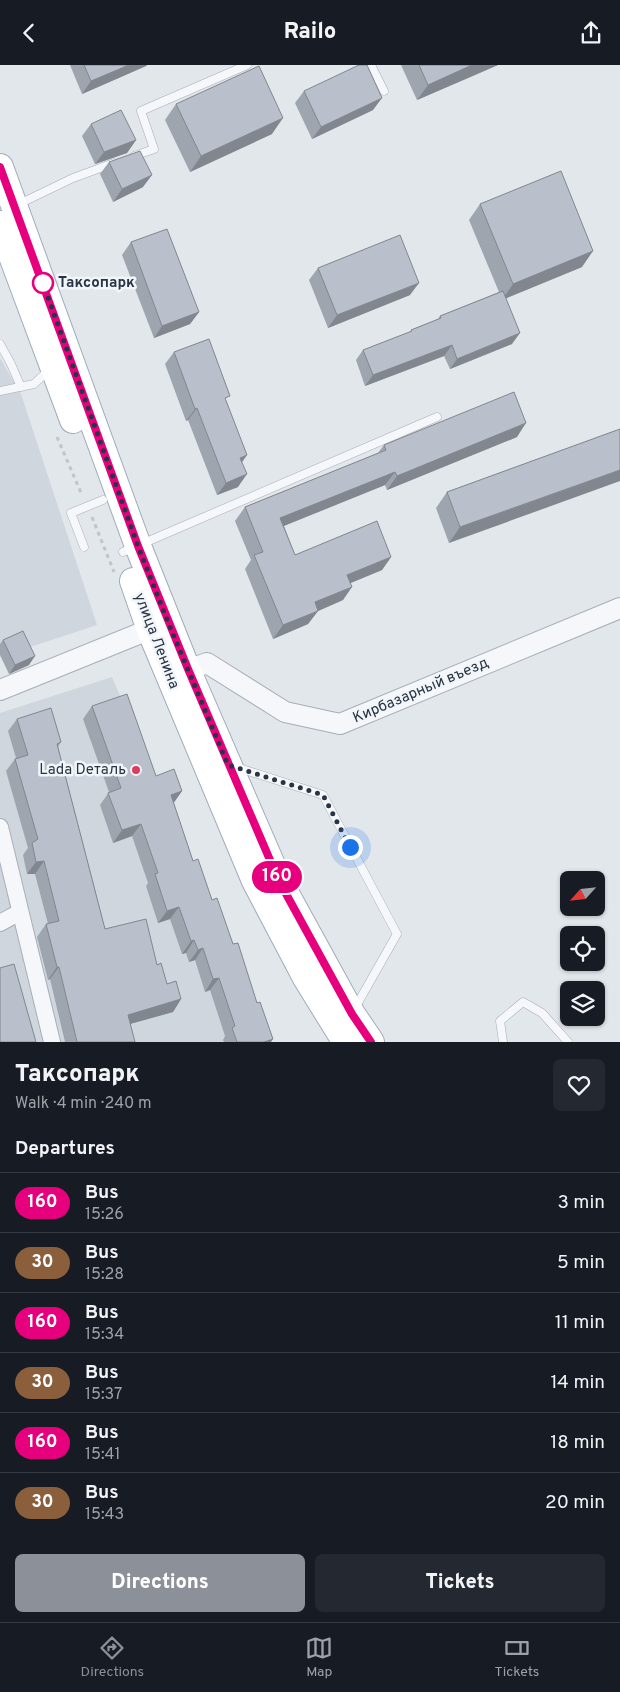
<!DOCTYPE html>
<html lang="en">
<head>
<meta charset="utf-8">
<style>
  :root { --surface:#171b24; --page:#242831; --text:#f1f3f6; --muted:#9ea1a6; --line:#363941; --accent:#8c9099 }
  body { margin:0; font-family:Overpass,sans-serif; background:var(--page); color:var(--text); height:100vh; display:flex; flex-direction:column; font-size:19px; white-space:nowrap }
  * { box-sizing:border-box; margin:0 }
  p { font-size:16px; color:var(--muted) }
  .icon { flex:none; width:28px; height:28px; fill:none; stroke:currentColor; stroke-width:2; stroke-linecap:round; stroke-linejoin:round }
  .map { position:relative; height:977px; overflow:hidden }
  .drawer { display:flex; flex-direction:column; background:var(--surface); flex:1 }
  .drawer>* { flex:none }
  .badge { padding:0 10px; border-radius:16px; font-size:18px; line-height:32px }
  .needle { width:32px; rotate:243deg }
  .fabs { position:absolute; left:560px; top:806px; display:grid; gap:10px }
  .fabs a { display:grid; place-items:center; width:45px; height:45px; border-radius:8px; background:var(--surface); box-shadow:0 1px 4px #0004; font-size:25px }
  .you { position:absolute; width:25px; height:25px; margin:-12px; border:4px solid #fff; border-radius:50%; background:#1a73e8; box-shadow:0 0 0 8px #1a73e833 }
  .map>.badge { position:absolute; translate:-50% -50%; box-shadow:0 0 0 2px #fff }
  h2 { padding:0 15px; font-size:19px; line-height:45px }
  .round { display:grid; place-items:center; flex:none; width:52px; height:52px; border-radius:8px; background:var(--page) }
  .overview { display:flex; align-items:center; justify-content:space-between; height:85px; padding:0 15px }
  h1 { font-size:24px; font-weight:800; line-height:38px }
  .action { display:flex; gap:10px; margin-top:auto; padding:10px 15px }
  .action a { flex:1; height:58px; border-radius:8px; background:var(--accent); color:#fff; font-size:20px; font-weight:800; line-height:58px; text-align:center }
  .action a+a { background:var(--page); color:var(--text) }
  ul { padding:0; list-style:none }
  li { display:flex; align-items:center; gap:15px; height:60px; padding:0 15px; border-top:1px solid var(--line) }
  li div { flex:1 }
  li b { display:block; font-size:19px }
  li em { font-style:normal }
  li .badge { min-width:55px; font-weight:700; text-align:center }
  header { display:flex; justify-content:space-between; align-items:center; height:65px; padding:0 15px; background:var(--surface); font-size:22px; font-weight:800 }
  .tabs { display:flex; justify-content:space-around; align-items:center; height:70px; border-top:1px solid var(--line); background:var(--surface); font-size:14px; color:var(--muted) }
  .tabs a { display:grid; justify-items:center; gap:2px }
  .tabs .current { color:var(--accent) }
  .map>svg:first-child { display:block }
</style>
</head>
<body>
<header><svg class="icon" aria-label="back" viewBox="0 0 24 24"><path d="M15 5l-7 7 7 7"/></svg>Railo<svg class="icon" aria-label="share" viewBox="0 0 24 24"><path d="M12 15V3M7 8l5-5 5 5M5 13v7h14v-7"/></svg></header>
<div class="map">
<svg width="620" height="977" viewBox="0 0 620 977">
  <rect width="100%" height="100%" fill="#e2e7ec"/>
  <g fill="#d0d6de">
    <path d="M0 293 21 329 97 560 0 592Z"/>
    <path d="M112 612 270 977H0V648Z"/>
  </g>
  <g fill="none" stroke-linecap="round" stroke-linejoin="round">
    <g stroke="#a6aeb7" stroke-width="9">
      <g id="service">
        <path d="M371 0 384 26"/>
        <path d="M134 91 154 84 141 46 247 0"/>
        <path d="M19 139 73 113 114 98"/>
        <path d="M0 279 11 299 21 322"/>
        <path d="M0 326 34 319 50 304"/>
        <path d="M84 482 71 448 103 435"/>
        <path d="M123 487 437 352"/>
        <path d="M236 702 323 730 397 869 355 943"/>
        <path d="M503 977 500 956 523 937 542 948 568 977"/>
      </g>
    </g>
    <g stroke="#a6aeb7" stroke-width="18">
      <g id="minor">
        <path d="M0 762 52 977"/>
        <path d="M0 858 20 847"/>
      </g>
    </g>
    <g stroke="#a6aeb7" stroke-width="22">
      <g id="tertiary">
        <path d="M174 610 207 598 285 647 340 659 620 543"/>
        <path d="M0 625 163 559"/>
      </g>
    </g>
    <g stroke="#a0acb9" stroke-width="28">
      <g id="primary">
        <path d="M0 102 138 481 187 604 279 816 352 949 371 977"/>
        <path d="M0 159 73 355"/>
        <path d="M133 516 150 565 255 816 306 913 340 968 348 977"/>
      </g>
    </g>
    <g stroke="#c0c5cb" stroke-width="3" stroke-dasharray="4 4" stroke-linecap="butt">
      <path d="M57 372 82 430"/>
      <path d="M92 452 114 507"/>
    </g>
    <use href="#service" stroke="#f6f7fa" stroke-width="8"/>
    <use href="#minor" stroke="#f6f7fa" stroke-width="16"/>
    <use href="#tertiary" stroke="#f6f7fa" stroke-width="20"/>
    <use href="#primary" stroke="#fff" stroke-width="26"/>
  </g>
  <g fill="#9fa5af">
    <path d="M70 0H147L146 1 82 29Z"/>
    <path d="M401 0H498L417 35Z"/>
    <path d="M304 26 373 45 312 74 295 38Z"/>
    <path d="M176 39 272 69 190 107 165 55Z"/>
    <path d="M91 59 136 75 127 88 95 99 82 71Z"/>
    <path d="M109 97 143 122 113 137 100 109Z"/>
    <path d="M480 139 582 202 506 233 512 279 450 304 444 291 365 321 356 295 363 285 410 267 411 265 438 254 440 251 499 227 469 155Z"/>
    <path d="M131 177 199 247 190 259 154 273 122 190Z"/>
    <path d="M318 203 410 230 328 263 309 215Z"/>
    <path d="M174 287 226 336 242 397 238 422 217 430 188 355 186 356 165 299Z"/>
    <path d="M620 364 449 478 436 443 447 427Z"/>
    <path d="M517 372 387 425 385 420 284 461 295 490 391 492 382 505 351 518 343 535 318 546 308 559 273 574 245 504 251 495 235 456 245 442 378 388 384 380Z"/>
    <path d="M3 575 29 600 9 609 0 590V579Z"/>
    <path d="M92 641 156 711 182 726 173 738 193 796 233 879 257 938 271 977H224L223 975 225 971 210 925 205 927 195 895 189 897 186 888 182 889 170 854 158 858 146 821 148 818 132 771 113 778 100 740 109 727 83 654Z"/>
    <path d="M17 654 61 677 58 682 105 864 157 900 167 919 181 934 173 947 130 959 135 977H65L50 914 48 915 37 872 46 859H48L35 809H27L23 790 28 783 6 706 15 694 16 693 8 666Z"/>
  </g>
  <g fill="#82868e">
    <path d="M129 0H147L146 1 82 29 91 16Z"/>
    <path d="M472 0H498L417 35 428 20Z"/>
    <path d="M382 33 373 45 312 74 321 62Z"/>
    <path d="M283 53 272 69 190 107 201 91Z"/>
    <path d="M136 75 127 88 95 99 104 87Z"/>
    <path d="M152 110 143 122 113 137 122 124Z"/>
    <path d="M593 186 582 202 502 235 513 219Z"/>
    <path d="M419 218 410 230 328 263 337 250Z"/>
    <path d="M199 247 190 259 154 273 162 261Z"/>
    <path d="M520 268 512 279 450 304 457 294Z"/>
    <path d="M452 280 444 291 365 321 373 310Z"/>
    <path d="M197 343 188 355 186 356 195 344Z"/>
    <path d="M526 358 517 372 387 425 397 411Z"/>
    <path d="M247 390 238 403 240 393Z"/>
    <path d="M620 405V416L449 478 460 462Z"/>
    <path d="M395 407 385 420 271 466 280 453Z"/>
    <path d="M247 409 238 422 217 430 226 418Z"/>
    <path d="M391 492 382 505 338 523 347 510Z"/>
    <path d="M352 522 343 535 318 546 308 559 273 574 283 560 315 537Z"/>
    <path d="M35 591 29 600 9 609 15 600Z"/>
    <path d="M182 726 173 739 171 730Z"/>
    <path d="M141 759 132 771 113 778 122 765Z"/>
    <path d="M44 796 35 809H27L36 797Z"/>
    <path d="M179 842 170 854 158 858 167 846Z"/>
    <path d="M194 875 186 888 182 889 191 876Z"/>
    <path d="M203 883 195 895 189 897 198 885Z"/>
    <path d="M57 902H59L50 914 48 915Z"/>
    <path d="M219 913 210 925 205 927 213 914Z"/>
    <path d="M181 934 173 947 119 962 128 950Z"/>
    <path d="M273 974 271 977H264Z"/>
  </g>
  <g fill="#b9c0cb" stroke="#82868e">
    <path d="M84 0H129L91 16Z"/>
    <path d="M359 0H367L382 33 321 62 304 26Z"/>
    <path d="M419 0H472L428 20Z"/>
    <path d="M259 1 283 53 201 91 176 39Z"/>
    <path d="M121 45 136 75 104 87 91 59Z"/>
    <path d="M140 86 152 110 122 124 109 97Z"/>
    <path d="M561 106 593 186 513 219 480 139Z"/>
    <path d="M167 164 199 247 162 261 131 177Z"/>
    <path d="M400 170 419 218 337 250 318 203Z"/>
    <path d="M503 226 520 268 457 294 452 280 373 310 363 285 412 266 411 265 441 253 440 251Z"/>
    <path d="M209 274 230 331 225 333 247 390 240 393 247 409 226 418 197 343 195 344 174 287Z"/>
    <path d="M514 327 526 358 397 411 395 407 280 453 295 490 377 456 391 492 347 510 352 522 315 537 318 546 283 560 254 490 263 487 245 442 386 385 384 380Z"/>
    <path d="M620 364V405L460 462 447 427Z"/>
    <path d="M23 566 35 591 15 600 3 575Z"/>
    <path d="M127 629 156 711 174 704 182 726 171 730 193 796 198 794 212 835 217 833 233 879 238 878 257 938 260 937 273 974 264 977H237L232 963 235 961 219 913 213 914 203 883 198 885 194 875 191 876 179 842 167 846 155 809 158 808 141 759 122 765 108 728 121 723 92 641Z"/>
    <path d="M51 643 61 677 57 679 105 864 146 854 157 900 161 898 167 919 176 916 181 934 128 950 135 977H77L59 902H57L46 859 59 856 44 796 36 797 32 778 38 774 15 694 28 690 17 654Z"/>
    <path d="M14 899 36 977H0V903Z"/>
  </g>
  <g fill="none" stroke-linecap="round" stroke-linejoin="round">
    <g stroke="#fff" stroke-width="11">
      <path id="line" d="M0 102 138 481 188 604 279 816 352 949 371 977"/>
    </g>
    <use href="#line" stroke="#e6007e" stroke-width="8"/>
    <path stroke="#283546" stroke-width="5" stroke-dasharray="0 9" d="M43 218 41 213 138 481 168 557 228 700 323 730 350 782"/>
  </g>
  <circle fill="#fff" stroke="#e6007e" stroke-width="2.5" cx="43" cy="218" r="10"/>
  <circle fill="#dd3b5f" stroke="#f3f6f9" stroke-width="2" cx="136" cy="705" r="5"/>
  <g text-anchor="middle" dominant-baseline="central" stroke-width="5" stroke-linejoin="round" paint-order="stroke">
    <g font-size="15" font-weight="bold" fill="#283546" stroke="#f3f6f9" text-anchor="start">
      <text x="58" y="218">Таксопарк</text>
    </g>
    <g font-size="15" fill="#283546" stroke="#f3f6f9">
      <text transform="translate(156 576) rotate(69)">улица Ленина</text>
      <text transform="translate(421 626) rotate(-23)">Кирбазарный въезд</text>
    </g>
    <g font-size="15" fill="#283546" stroke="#f3f6f9" text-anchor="end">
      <text x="126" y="705">Lada Dеталь</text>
    </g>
  </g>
</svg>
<div class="fabs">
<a><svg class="needle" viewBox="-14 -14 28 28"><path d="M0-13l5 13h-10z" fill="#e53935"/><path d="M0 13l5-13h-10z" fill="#9ea1a6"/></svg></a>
<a><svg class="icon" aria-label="locate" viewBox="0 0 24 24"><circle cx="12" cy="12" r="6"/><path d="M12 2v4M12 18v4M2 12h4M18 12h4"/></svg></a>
<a><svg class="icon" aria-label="layers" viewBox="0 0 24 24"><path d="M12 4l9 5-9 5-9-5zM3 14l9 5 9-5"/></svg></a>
</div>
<div class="you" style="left:350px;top:782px"></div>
<b class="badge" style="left:277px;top:812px;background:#e6007e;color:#fff">160</b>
</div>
<section class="drawer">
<div class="overview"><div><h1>Таксопарк</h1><p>Walk · 4 min · 240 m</p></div><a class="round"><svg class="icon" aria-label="heart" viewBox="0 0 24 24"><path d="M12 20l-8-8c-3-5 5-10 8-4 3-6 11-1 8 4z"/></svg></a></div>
<h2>Departures</h2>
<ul>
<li><span class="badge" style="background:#e6007e;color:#fff">160</span><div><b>Bus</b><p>15:26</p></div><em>3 min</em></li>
<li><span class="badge" style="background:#8b5e3c;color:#fff">30</span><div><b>Bus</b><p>15:28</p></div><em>5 min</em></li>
<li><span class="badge" style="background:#e6007e;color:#fff">160</span><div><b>Bus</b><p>15:34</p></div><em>11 min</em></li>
<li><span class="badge" style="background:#8b5e3c;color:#fff">30</span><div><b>Bus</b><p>15:37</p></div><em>14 min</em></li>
<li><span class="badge" style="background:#e6007e;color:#fff">160</span><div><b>Bus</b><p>15:41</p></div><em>18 min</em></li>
<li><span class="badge" style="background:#8b5e3c;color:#fff">30</span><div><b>Bus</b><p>15:43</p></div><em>20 min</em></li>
</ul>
<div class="action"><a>Directions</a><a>Tickets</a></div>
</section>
<nav class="tabs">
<a class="current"><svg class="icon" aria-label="directions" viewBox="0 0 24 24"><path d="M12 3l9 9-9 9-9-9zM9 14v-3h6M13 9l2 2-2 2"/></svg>Directions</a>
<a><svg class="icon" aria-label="map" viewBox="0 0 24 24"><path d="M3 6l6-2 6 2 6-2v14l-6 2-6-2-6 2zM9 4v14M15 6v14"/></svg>Map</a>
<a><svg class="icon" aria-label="tickets" viewBox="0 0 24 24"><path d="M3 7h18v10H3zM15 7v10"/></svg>Tickets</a>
</nav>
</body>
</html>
